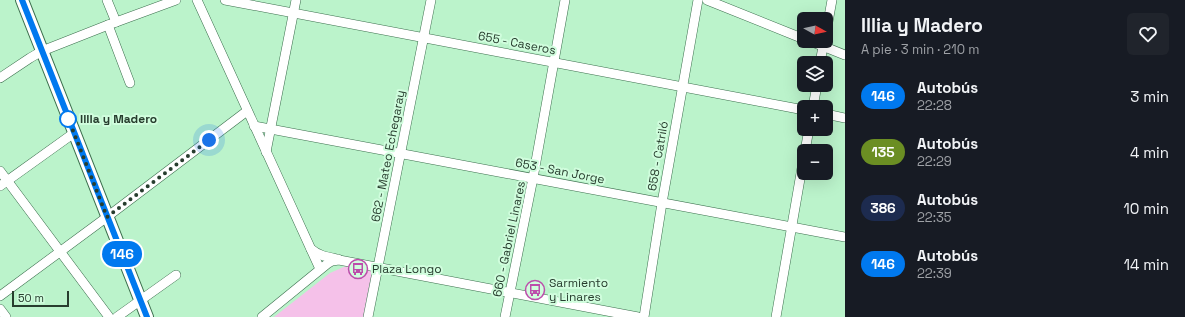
<!DOCTYPE html>
<html lang="es">
<head>
<meta charset="utf-8">
<style>
  :root { --surface:#171b24; --page:#20242c; --text:#f1f3f6; --muted:#9ea1a6 }
  body { margin:0; font-family:"Space Grotesk",sans-serif; background:var(--page); color:var(--text); height:100vh; display:flex; flex-direction:column; font-size:15px; white-space:nowrap }
  * { box-sizing:border-box; margin:0 }
  p { font-size:13px; color:var(--muted) }
  .icon { flex:none; width:22px; height:22px; fill:none; stroke:currentColor; stroke-width:2; stroke-linecap:round; stroke-linejoin:round }
  .map { position:relative; flex:1; overflow:hidden }
  .details { display:flex; flex-direction:column; background:var(--surface); width:340px }
  .details>* { flex:none }
  .badge { padding:0 8px; border-radius:13px; font-size:14px; line-height:26px }
  .needle { width:26px; rotate:98deg }
  .controls { position:absolute; left:797px; top:12px; display:grid; gap:8px }
  .controls a { display:grid; place-items:center; width:36px; height:36px; border-radius:6px; background:var(--surface); box-shadow:0 4px 16px #0002; font-size:20px }
  .scale { position:absolute; left:12px; bottom:10px; width:57px; box-sizing:border-box; padding-left:4px; border:2px solid #273d2e; border-top:0; font-size:11px; line-height:14px; white-space:nowrap; color:#273d2e; -webkit-text-stroke:3px #d0fddd; paint-order:stroke }
  .you { position:absolute; width:20px; height:20px; margin:-10px; border:3px solid #fff; border-radius:50%; background:#1a73e8; box-shadow:0 0 0 6px #1a73e833 }
  .map>.badge { position:absolute; translate:-50% -50%; box-shadow:0 0 0 2px #fff }
  .round { display:grid; place-items:center; flex:none; width:42px; height:42px; border-radius:6px; background:var(--page) }
  .summary { display:flex; align-items:center; justify-content:space-between; height:68px; padding:0 16px }
  h1 { font-size:19px; font-weight:700; line-height:30px }
  ul { padding:0; list-style:none }
  li { display:flex; align-items:center; gap:12px; height:56px; padding:0 16px }
  li div { flex:1 }
  li b { display:block; font-size:15px }
  li em { font-style:normal }
  li .badge { min-width:44px; font-weight:700; text-align:center }
  main { display:flex; flex:1; min-height:0 }
  .map>svg:first-child { display:block }
</style>
</head>
<body>
<main>
<div class="map">
<svg width="845" height="317" viewBox="0 0 845 317">
  <rect width="100%" height="100%" fill="#bbf3cb"/>
  <path fill="#f5c1e9" d="M346 266 371 270 373 273 364 317H274L330 273Z"/>
  <g fill="none" stroke-linecap="round" stroke-linejoin="round">
    <g stroke="#3b6f4d" stroke-width="10">
      <g id="minor">
        <path d="M107 0 116 22"/>
        <path d="M197 0 320 269"/>
        <path d="M225 0 804 110"/>
        <path d="M707 0 804 39"/>
        <path d="M108 25 130 83"/>
        <path d="M826 33 832 0"/>
        <path d="M810 41 845 55"/>
        <path d="M820 63 824 41"/>
        <path d="M0 78 30 58 42 51 108 25 176 0"/>
        <path d="M813 107 817 85"/>
        <path d="M826 114 845 118"/>
        <path d="M254 126 845 237"/>
        <path d="M805 151 809 129"/>
        <path d="M266 152 296 0"/>
        <path d="M0 171 109 317"/>
        <path d="M0 186 74 133"/>
        <path d="M311 249C319 256 328 257 338 259"/>
        <path d="M0 296 107 217 247 111"/>
        <path d="M0 309 6 317"/>
        <path d="M117 317 176 275"/>
        <path d="M262 317 327 264 332 261 339 260 638 317"/>
        <path d="M368 317 431 0"/>
        <path d="M505 317 533 178 565 0"/>
        <path d="M644 317 662 203 698 0"/>
        <path d="M776 317 804 156"/>
      </g>
    </g>
    <g stroke="#3b6f4d" stroke-width="14">
      <path id="major" d="M22 0 147 317"/>
    </g>
    <use href="#minor" stroke="#fff" stroke-width="9"/>
    <use href="#major" stroke="#fff" stroke-width="12"/>
  </g>
  <g fill="none" stroke-linecap="round" stroke-linejoin="round">
    <g stroke="#fff" stroke-width="9">
      <path id="line" d="M22 0 147 317"/>
    </g>
    <use href="#line" stroke="#0079ef" stroke-width="6"/>
    <path stroke="#273d2e" stroke-width="4" stroke-dasharray="0 7.2" d="M68 119V118L107 217 209 140"/>
  </g>
  <defs>
    <g id="bus-ring" transform="scale(1)"><circle r="9.5" fill="#d0fddd" stroke="#bc4dab" stroke-width="1.5"/><path d="M-5-6H5V4H4V6H2V4H-2V6H-4V4H-5ZM-3.5-4V0h7V-4ZM-3.5 1.2v1.5H-2V1.2ZM2 1.2v1.5H3.5V1.2Z" fill="#bc4dab"/></g>
  </defs>
  <g fill-rule="evenodd">
    <use href="#bus-ring" x="358" y="269"/>
    <use href="#bus-ring" x="535" y="290"/>
  </g>
  <circle fill="#fff" stroke="#0079ef" stroke-width="2" cx="68" cy="119" r="8"/>
  <g text-anchor="middle" dominant-baseline="central" stroke-width="4" stroke-linejoin="round" paint-order="stroke">
    <g font-size="12" fill="#273d2e" stroke="#d0fddd">
      <text transform="translate(517 43) rotate(11)">655 - Caseros</text>
      <text transform="translate(388 156) rotate(-79)">662 - Mateo Echegaray</text>
      <text transform="translate(658 156) rotate(-80)">658 - Catriló</text>
      <text transform="translate(560 171) rotate(11)">653 - San Jorge</text>
      <text transform="translate(509 239) rotate(-78)">660 - Gabriel Linares</text>
    </g>
    <g font-size="12" font-weight="bold" fill="#273d2e" stroke="#d0fddd" text-anchor="start">
      <text x="80" y="119">Illia y Madero</text>
    </g>
    <g font-size="12" fill="#273d2e" stroke="#d0fddd" text-anchor="start">
      <text x="372" y="269">Plaza Longo</text>
      <text x="549" y="283">Sarmiento<tspan x="549" dy="14">y Linares</tspan></text>
    </g>
  </g>
</svg>
<div class="controls">
<a><svg class="needle" viewBox="-14 -14 28 28"><path d="M0-13l5 13h-10z" fill="#e53935"/><path d="M0 13l5-13h-10z" fill="#9ea1a6"/></svg></a>
<a><svg class="icon" aria-label="layers" viewBox="0 0 24 24"><path d="M12 4l9 5-9 5-9-5zM3 14l9 5 9-5"/></svg></a>
<a>+</a>
<a>−</a>
</div>
<div class="scale">50 m</div>
<div class="you" style="left:209px;top:140px"></div>
<b class="badge" style="left:122px;top:254px;background:#0079ef;color:#fff">146</b>
</div>
<section class="details">
<div class="summary"><div><h1>Illia y Madero</h1><p>A pie · 3 min · 210 m</p></div><a class="round"><svg class="icon" aria-label="heart" viewBox="0 0 24 24"><path d="M12 20l-8-8c-3-5 5-10 8-4 3-6 11-1 8 4z"/></svg></a></div>
<ul>
<li><span class="badge" style="background:#0079ef;color:#fff">146</span><div><b>Autobús</b><p>22:28</p></div><em>3 min</em></li>
<li><span class="badge" style="background:#6b8e23;color:#fff">135</span><div><b>Autobús</b><p>22:29</p></div><em>4 min</em></li>
<li><span class="badge" style="background:#1d2b4f;color:#fff">386</span><div><b>Autobús</b><p>22:35</p></div><em>10 min</em></li>
<li><span class="badge" style="background:#0079ef;color:#fff">146</span><div><b>Autobús</b><p>22:39</p></div><em>14 min</em></li>
</ul>
</section>
</main>
</body>
</html>
